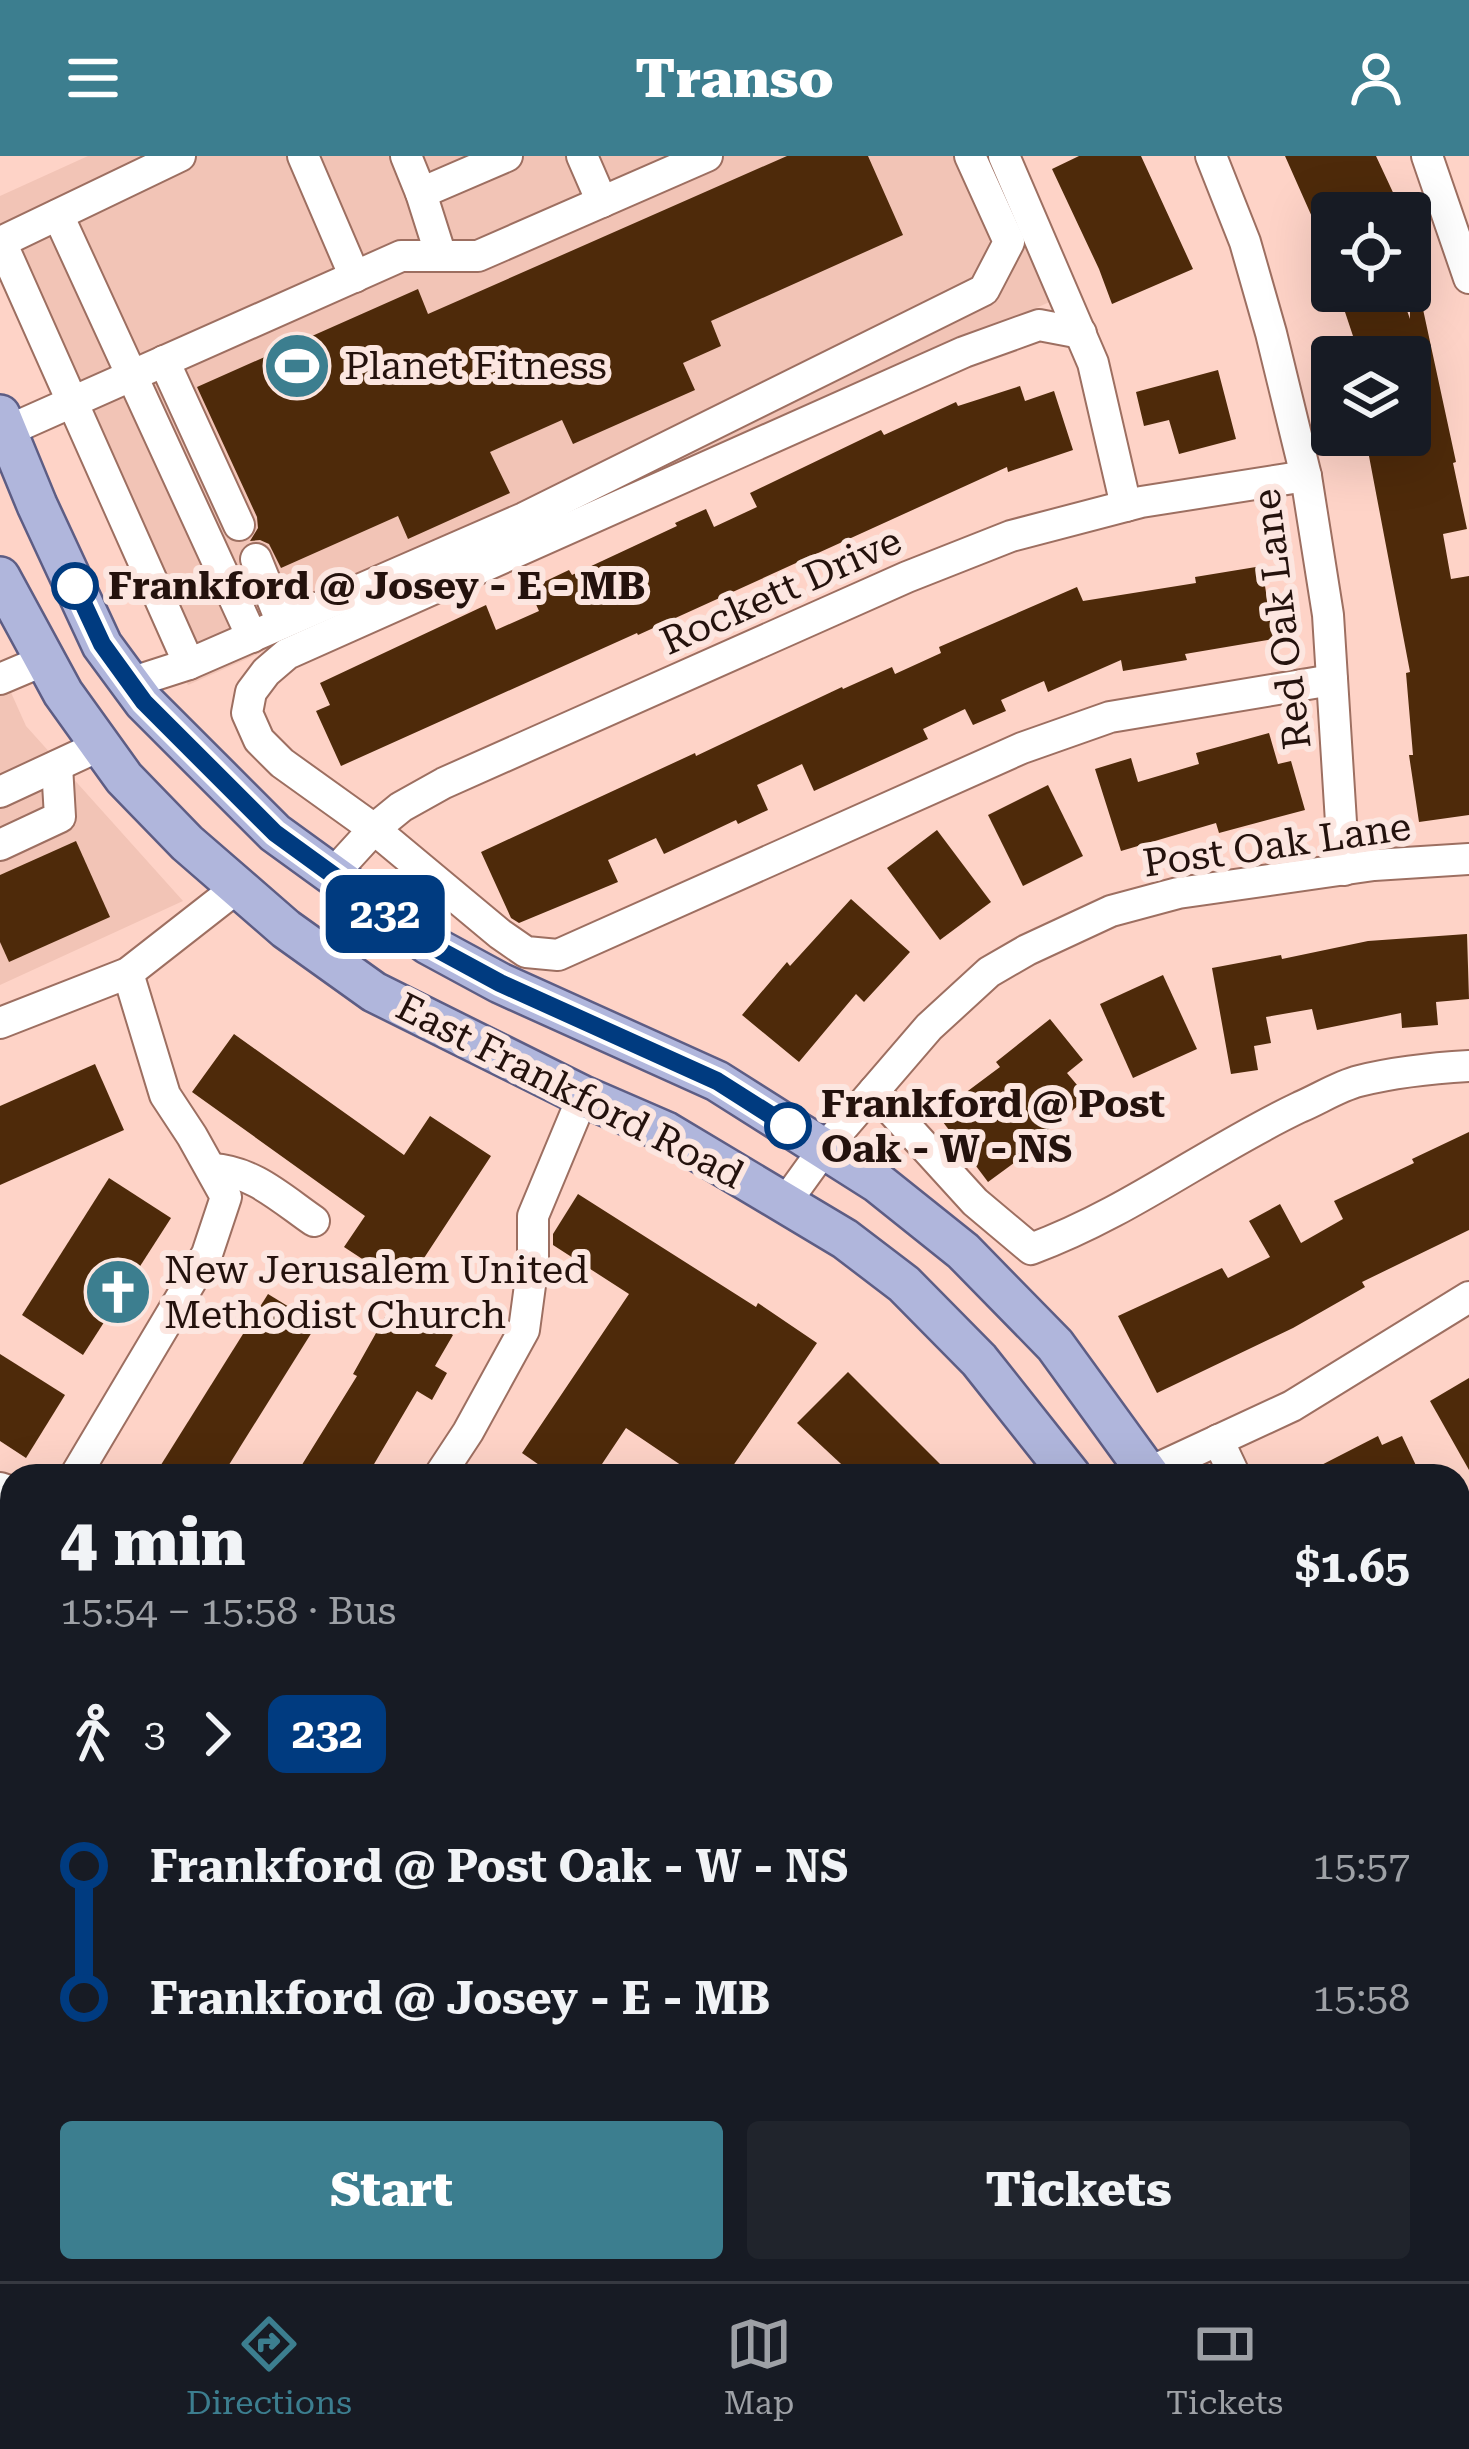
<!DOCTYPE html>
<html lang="en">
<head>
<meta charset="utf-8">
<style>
  :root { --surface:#171b24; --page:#20242c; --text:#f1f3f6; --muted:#9ea1a6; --line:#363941; --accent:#3c7e8f }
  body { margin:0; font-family:"Roboto Serif",serif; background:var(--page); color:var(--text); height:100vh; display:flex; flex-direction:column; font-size:45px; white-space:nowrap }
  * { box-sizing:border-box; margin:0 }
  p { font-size:39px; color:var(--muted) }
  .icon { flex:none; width:66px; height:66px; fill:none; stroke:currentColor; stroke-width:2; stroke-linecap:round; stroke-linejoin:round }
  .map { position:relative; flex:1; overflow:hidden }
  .panel { position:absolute; left:0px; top:1308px; width:1470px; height:819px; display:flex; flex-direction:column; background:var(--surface); border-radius:36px 36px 0 0; box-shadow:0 12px 48px #0002 }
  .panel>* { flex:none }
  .badge { padding:0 24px; border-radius:18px; font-size:42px; line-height:78px }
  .tools { position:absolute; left:1311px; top:36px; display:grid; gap:24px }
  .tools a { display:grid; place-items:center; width:120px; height:120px; border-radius:12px; background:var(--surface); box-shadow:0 12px 48px #0002; font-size:60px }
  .map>.badge { position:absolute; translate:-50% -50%; box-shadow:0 0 0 6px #fff }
  .legs { display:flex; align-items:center; gap:18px; height:132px; padding:0 60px; font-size:39px }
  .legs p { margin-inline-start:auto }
  .summary { display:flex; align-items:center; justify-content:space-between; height:204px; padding:0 60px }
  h1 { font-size:66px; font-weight:800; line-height:90px }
  .button { display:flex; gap:24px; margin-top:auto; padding:24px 60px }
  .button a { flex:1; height:138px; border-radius:12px; background:var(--accent); color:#fff; font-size:48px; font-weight:800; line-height:138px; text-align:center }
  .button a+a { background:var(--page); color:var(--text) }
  ul { padding:0 60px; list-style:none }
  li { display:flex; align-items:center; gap:42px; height:132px; font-size:45px }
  li i { display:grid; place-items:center; width:18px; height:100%; margin:0 15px; background:currentColor }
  li i::after { content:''; width:30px; height:30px; margin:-15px; border:9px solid; border-radius:50%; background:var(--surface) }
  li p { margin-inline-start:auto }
  li:first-child i { background:linear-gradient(#0000 50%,currentColor 0) }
  li:last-child i { background:linear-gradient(currentColor 50%,#0000 0) }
  header { display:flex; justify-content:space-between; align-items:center; height:156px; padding:0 60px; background:var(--accent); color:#fff; font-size:54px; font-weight:800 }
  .tabs { display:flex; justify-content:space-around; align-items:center; height:168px; border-top:3px solid var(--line); background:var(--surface); font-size:33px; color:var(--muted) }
  .tabs a { display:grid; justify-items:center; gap:6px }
  .tabs .active { color:var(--accent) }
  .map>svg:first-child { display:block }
</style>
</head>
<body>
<header><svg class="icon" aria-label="menu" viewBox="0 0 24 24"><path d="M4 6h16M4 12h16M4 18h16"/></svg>Transo<svg class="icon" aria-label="person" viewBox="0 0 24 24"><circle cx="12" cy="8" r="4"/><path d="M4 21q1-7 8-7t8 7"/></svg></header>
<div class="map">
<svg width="1469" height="2125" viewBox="0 0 1469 2125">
  <rect width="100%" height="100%" fill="#fed3c7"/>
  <g fill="#f2c4b6">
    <path d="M88 0H990L1054 144 188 529 0 125V40Z"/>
    <path d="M0 512 26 570 183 745 0 829Z"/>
  </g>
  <g fill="#d89f8e">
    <path d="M1469 1428V1868L1458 1842V1435Z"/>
    <path d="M0 1528 12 1534V2115H1437L1442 2125H0Z"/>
  </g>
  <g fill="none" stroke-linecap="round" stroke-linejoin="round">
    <g stroke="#8fd0a8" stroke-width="54">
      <path d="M1458 1813 1469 1810"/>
      <path d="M0 1890 12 1896"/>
    </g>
  </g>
  <g fill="#4e2a0a">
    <path d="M787 0H868L903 79 711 165 721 190 683 207 695 234 573 288 562 264 490 296 510 337 408 383 398 360 281 412 269 388 260 384 250 385 258 372 257 361 197 231 418 133 428 158Z"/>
    <path d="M1079 0H1141L1193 113 1112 148 1099 113 1052 13Z"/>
    <path d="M1285 0H1376L1397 45 1371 57H1332V106Z"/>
    <path d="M1338 135H1400L1410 163V145L1421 144 1456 306 1453 307 1467 373 1443 378 1451 423 1469 420V659L1419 666 1409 599H1413L1406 517 1410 516 1365 279H1410V201H1360Z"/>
    <path d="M1218 214 1236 283 1179 298 1169 264 1144 270 1136 236Z"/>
    <path d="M1020 230 1025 245 1054 235 1073 294 1008 316 1007 311 638 479 637 477 341 610 316 555 330 549 320 527 486 449 496 474 539 455 529 433 569 414 572 419 677 370 675 367 706 353 714 371 757 351 750 337 881 274 884 279 956 246 958 250Z"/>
    <path d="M1262 410 1273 483 1185 498 1187 504 1123 515 1121 504 1048 536 1044 525 1001 544 1006 555 973 569 965 553 923 573 928 583 814 635 802 608 757 629 768 654 738 668 736 664 664 698 656 682 608 704 618 726 519 767 511 762 481 696 695 597 696 600 842 531 843 533 892 511 895 518 941 497 939 491 1077 431 1083 445 1196 427 1195 421Z"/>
    <path d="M1269 577 1278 608 1291 605 1305 654 1219 677 1216 667 1121 695 1095 613 1131 602 1138 626 1199 608 1196 597Z"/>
    <path d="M1048 629 1083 700 1023 730 988 659Z"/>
    <path d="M937 674 991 746 940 784 887 712Z"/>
    <path d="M76 685 110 761 9 806 0 786V719Z"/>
    <path d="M851 743 910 796 864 846 856 838 799 906 742 859 787 806 790 810Z"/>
    <path d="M1467 778 1469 843 1436 846 1438 869 1402 872 1401 857 1317 874 1312 853 1266 861 1271 887 1254 890 1258 914 1231 918 1212 812 1281 799 1282 803 1368 785Z"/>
    <path d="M1163 819 1197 893 1133 922 1100 848Z"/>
    <path d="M1050 863 1083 904 1067 917 1088 942 1040 980 1044 985 988 1026 937 958 1000 911 996 906Z"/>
    <path d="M234 878 404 999 430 960 491 1000 405 1131 344 1091 365 1060 192 936Z"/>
    <path d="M95 908 124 974 0 1029V950Z"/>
    <path d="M1469 976V1074L1362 1126 1365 1131 1293 1172 1157 1237 1118 1160 1222 1112 1228 1122 1270 1101 1249 1065 1280 1048 1301 1087 1343 1063 1334 1045 1414 1007 1412 1003Z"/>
    <path d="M109 1022 171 1062 83 1199 22 1159Z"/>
    <path d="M578 1038 756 1151 758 1147 817 1187 726 1320H697L626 1272 594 1320H555L522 1297 629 1138 553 1089V1078Z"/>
    <path d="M268 1138 317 1168 222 1320H154Z"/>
    <path d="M394 1145 453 1179 435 1210 447 1217 432 1244 417 1235 367 1320H295L357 1220 353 1218Z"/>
    <path d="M0 1198 65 1239 26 1302 0 1285Z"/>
    <path d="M848 1216 952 1320H854L797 1267Z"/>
    <path d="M1469 1222V1314L1430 1245Z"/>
    <path d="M1378 1280 1382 1289 1402 1280 1421 1320H1300Z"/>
  </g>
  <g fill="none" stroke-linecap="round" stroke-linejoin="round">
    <g stroke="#9d6f61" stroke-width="34">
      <g id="minor">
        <path d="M180 0 1 86 189 508 524 362 984 134 1009 86 970 0"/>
        <path d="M303 0 355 121"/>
        <path d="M406 0 421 37 441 100"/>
        <path d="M582 0 602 46"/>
        <path d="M1004 0 1093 207 1126 350"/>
        <path d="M1211 0 1245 86 1271 177 1306 320 1328 459 1344 714"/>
        <path d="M1427 0 1469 122"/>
        <path d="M421 37 507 0"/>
        <path d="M58 59 252 481"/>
        <path d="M1081 177 1039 169 964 196 287 498 266 516 251 536 247 557 259 584 282 607 374 673 500 778 526 796 558 799 1022 592 1110 561 1332 524"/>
        <path d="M164 205 239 369"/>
        <path d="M7 275 401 100H478L707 0"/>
        <path d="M256 403 282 467"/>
        <path d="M0 523 45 504"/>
        <path d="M130 527 189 508"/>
        <path d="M0 636 99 590"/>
        <path d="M0 689 60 661 57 610"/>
        <path d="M331 720 374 673 401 651 444 627 907 421 1011 380 1141 346 1306 320"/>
        <path d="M0 867 128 817 238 731"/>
        <path d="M874 935 975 1046 1031 1093C1129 1057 1207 995 1300 951 1319 943 1339 930 1359 925 1395 916 1433 912 1469 910"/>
        <path d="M212 1013C253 1015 282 1043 314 1065"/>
        <path d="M785 1047 824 993 929 871 989 816 1027 794 1111 755 1178 737 1374 709 1469 703"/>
        <path d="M1218 1284 1235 1320"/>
        <path d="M75 1320 207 1098 226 1041 192 980 165 939 128 817"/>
        <path d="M439 1320 468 1276 524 1174 533 1107V1060L583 940"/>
        <path d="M1141 1320 1292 1250 1469 1141"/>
        <path d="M0 1332 12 1336"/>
        <path d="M1458 1387 1469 1381"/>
      </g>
    </g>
    <g stroke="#5d5d84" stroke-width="44">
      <g id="major">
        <path d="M0 259 37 349 102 489 144 546 275 677 428 788 500 827 717 925 878 1027 963 1095 1055 1189 1150 1320"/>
        <path d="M0 421 63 537 124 622 187 687 286 773 374 836 583 940 666 976 845 1083 904 1128 979 1204 1071 1320"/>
        <path d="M1458 1938 1469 1963"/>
        <path d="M1458 2089 1469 2113"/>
      </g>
    </g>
    <g stroke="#ab8980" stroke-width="6" stroke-dasharray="3 9" stroke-linecap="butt">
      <path d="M1458 1716 1469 1706"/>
      <path d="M0 1994 12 2015"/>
      <path d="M35 2115 39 2125"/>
      <path d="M1109 2115 1121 2125"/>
      <path d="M440 2125 457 2115"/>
    </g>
    <use href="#minor" stroke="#fff" stroke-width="30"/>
    <use href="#major" stroke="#b0b6dc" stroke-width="39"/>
  </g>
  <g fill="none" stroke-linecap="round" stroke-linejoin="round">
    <g stroke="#fff" stroke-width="27">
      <path id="line-1" d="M75 430 102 488 144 546 275 677 428 788 500 827 717 925 788 970"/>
    </g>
    <use href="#line-1" stroke="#003b80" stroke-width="18"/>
  </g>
  <defs>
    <g id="stadium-disc" transform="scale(3.45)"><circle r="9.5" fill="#3c7e8f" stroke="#fce6e0"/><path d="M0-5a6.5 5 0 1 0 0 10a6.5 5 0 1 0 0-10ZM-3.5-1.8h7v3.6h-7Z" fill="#fff"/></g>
    <g id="church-disc" transform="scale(3.45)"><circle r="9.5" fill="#3c7e8f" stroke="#fce6e0"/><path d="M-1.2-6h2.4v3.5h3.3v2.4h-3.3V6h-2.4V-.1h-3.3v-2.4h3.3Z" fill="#fff"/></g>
  </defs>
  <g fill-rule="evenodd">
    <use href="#stadium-disc" x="297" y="210"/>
    <use href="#church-disc" x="118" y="1136"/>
  </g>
  <g fill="#fff" stroke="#003b80" stroke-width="6">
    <circle cx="75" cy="430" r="21"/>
    <circle cx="788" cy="970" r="21"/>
  </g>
  <g text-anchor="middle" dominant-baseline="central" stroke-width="12" stroke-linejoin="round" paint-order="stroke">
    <g font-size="39" fill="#24120d" stroke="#fce6e0" text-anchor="start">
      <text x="344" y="210">Planet Fitness</text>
      <text x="164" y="1114">New Jerusalem United<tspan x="164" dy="45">Methodist Church</tspan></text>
    </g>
    <g font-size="39" font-weight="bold" fill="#24120d" stroke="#fce6e0" text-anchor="start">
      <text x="108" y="430">Frankford @ Josey - E - MB</text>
      <text x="821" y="948">Frankford @ Post<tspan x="821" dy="45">Oak - W - NS</tspan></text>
    </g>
    <g font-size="39" fill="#24120d" stroke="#fce6e0">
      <text transform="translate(781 435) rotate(-24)">Rockett Drive</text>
      <text transform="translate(1282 463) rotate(-97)">Red Oak Lane</text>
      <text transform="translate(1277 689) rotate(-8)">Post Oak Lane</text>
      <text transform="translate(570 935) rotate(27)">East Frankford Road</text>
    </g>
  </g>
</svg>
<div class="tools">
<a><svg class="icon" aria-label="locate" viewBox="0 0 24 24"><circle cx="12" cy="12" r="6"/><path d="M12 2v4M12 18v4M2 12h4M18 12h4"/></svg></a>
<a><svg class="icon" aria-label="layers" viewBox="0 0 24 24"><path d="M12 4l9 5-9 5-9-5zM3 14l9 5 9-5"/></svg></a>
</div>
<b class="badge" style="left:385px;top:758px;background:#003b80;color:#fff">232</b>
<section class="panel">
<div class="summary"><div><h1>4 min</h1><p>15:54 – 15:58 · Bus</p></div><b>$1.65</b></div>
<div class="legs"><svg class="icon" aria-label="walk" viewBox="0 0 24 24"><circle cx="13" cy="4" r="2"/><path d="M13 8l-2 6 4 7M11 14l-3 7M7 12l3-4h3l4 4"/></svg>3<svg class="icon" aria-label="forward" viewBox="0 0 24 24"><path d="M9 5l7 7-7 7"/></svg><b class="badge" style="background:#003b80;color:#fff">232</b></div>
<ul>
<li><i style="color:#003b80"></i><b>Frankford @ Post Oak - W - NS</b><p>15:57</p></li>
<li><i style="color:#003b80"></i><b>Frankford @ Josey - E - MB</b><p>15:58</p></li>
</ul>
<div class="button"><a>Start</a><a>Tickets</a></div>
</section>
</div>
<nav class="tabs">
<a class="active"><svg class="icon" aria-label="directions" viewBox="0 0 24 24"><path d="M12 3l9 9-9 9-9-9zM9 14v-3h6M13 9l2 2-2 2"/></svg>Directions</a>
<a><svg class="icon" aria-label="map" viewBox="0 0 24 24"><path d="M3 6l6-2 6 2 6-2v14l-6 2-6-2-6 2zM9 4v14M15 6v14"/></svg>Map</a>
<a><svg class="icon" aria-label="tickets" viewBox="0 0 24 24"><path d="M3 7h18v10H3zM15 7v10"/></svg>Tickets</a>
</nav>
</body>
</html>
